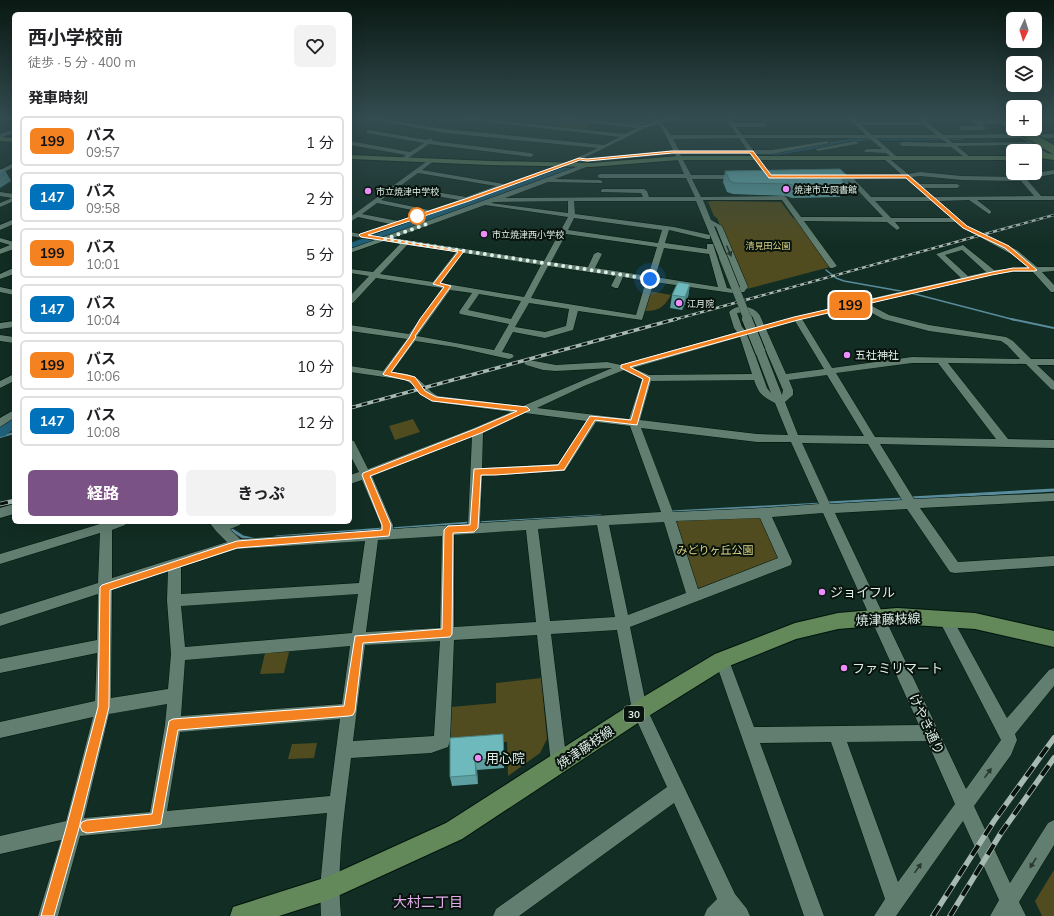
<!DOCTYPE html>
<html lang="ja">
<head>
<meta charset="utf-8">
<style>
  :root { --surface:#fff; --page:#f2f2f2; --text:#202124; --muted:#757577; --line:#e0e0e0; --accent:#7b5285 }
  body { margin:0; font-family:Mulish,"Noto Sans JP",sans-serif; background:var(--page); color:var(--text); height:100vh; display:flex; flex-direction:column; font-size:15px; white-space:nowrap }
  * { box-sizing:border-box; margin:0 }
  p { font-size:13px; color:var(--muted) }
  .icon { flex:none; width:22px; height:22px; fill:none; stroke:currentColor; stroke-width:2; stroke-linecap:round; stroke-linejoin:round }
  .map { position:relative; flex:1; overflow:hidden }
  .drawer { position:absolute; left:12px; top:12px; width:340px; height:512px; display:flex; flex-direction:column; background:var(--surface); border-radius:6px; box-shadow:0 4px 16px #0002 }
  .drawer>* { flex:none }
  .badge { padding:0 8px; border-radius:6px; font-size:14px; line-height:26px }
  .needle { width:26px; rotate:184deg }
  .fabs { position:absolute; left:1006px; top:12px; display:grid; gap:8px }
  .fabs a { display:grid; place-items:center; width:36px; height:36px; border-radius:6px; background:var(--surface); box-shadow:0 4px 16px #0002; font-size:20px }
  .you { position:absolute; width:20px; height:20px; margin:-10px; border:3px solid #fff; border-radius:50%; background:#1a73e8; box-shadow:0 0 0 6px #1a73e833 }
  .map>.badge { position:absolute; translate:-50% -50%; box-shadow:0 0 0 2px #fff }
  h2 { padding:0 16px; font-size:15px; line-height:36px }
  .round { display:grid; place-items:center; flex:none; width:42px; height:42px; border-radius:6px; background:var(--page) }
  .overview { display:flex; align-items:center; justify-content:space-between; height:68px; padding:0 16px }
  h1 { font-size:19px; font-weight:700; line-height:30px }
  .button { display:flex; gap:8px; margin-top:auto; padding:8px 16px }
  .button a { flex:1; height:46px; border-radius:6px; background:var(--accent); color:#fff; font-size:16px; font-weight:700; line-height:46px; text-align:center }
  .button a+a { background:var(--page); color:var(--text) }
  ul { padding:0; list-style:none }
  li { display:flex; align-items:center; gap:12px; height:50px; margin:0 8px 6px; padding:0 8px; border:2px solid var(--line); border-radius:6px }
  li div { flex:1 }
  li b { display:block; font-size:15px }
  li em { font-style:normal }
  li .badge { min-width:44px; font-weight:700; text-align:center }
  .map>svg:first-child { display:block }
</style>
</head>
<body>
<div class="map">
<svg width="1054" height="916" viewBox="0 0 1054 916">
  <rect width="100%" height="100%" fill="#122d23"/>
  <g fill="#514c20">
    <path d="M564 121H566L589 123 584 131 558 128Z"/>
    <path d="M712 201 781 202 793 218 796 219 830 267 747 289 717 218 714 216 708 202Z"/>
    <path d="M649 291 671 295C663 308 659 311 643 311Z"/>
    <path d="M413 419 420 432 395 440 389 426Z"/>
    <path d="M758 517 763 519 778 554 777 559 699 588 694 586 675 525 678 521Z"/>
    <path d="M289 652 284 673 260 674 265 653Z"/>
    <path d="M541 678 547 739 540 753 508 776 507 742 450 745 451 707 496 703V683Z"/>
    <path d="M317 743 314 758 288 759 292 744Z"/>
    <path d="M1054 870V916H1042L1035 901Z"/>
  </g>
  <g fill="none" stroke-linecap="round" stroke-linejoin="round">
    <g stroke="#598c9c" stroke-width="1.5">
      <path d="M663 122 684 118"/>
      <path d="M623 123H652"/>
      <path d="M826 270 836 278 844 281 906 292"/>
      <path d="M911 293 1015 320"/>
    </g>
    <g stroke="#598c9c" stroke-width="2">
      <path d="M1011 319 1054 328"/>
      <path d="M0 437 14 433"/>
    </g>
    <g stroke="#598c9c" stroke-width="3">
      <path d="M911 498 1054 490"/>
      <path d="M827 503 904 499"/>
      <path d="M671 512 822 504"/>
      <path d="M477 523 600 516"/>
      <path d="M229 528 243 537 253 539"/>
      <path d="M390 529 470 523"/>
      <path d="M276 537 383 529"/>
    </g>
    <g fill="#20617b" fill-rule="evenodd">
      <path d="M867 136H962L966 138 962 140H867L771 156H759L755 154 759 152H771Z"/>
      <path d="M610 157 614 159 613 161 591 163 350 250V243L587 159Z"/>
      <path d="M14 417V429L5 436 0 437V424L9 418Z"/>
    </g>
    <g stroke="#00150c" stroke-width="1">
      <g id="minor">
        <path d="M364 118H376L445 129 604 145 620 137 453 118H471L625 134 637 128 548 118H567L643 125 655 122 652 118H656L659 121 669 118H677L662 123 671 135H737L725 118H730L733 123H764L767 125 764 127H736L742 135H866L848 118H853L858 122H920L917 118H922L943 135 1018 134 1001 124H981L987 128 984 130H961L958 128 961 126H978L972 122 975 120H996L994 118H1000L1013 127V129H1016L1025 134H1054V138H1030L1037 143 1033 145 1051 155V157H1047L1026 145 957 146 970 157 971 158 968 160 951 147 902 146 899 144 902 142 947 143 940 138H876L897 157 898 158 895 160 886 153 865 152 864 151 867 149H882L869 138H744L753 150H772L827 141 830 143 772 154H755L772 177 769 179 767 178 750 154H680L691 175H738L741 177 738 179H692L701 197 784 196 786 197 801 217H883L847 179H833L830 177 833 175 901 174 884 159 883 158 886 156 908 174 920 172 962 176 1018 177 1015 173H1035L1054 170V174L1043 176H1024L1041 196H1054V200H977L991 211V213L989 214 969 200 939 201 967 226 1017 250 1037 267H1054V271L1042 272 1054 285V292H1051L1033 272H1013L992 275 868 304 889 315 929 325 1006 337 1013 341 1031 359H1054V365H1037L1054 381V390L1051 389 1026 364 948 363 1008 439 1054 440V448L880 444 914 499 1054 493V501L920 508 958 562 1054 556V566L955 573 950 572 907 509 835 513 966 789 1001 740 940 622 938 618 940 614 945 612 950 614 1007 718 1049 670 1054 668V686L1015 734 1017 740 1011 755 974 806 1010 883 1048 823 1054 820V845L1019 902 1026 916H990L999 900 963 821 896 916H874L885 899 831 742 760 743 824 916H804L715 660 717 655 722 653 727 655 754 727 919 725 823 513 772 517 792 561 791 565 630 627 647 709 735 894 747 909 750 916H704L707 909 717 899 674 803 519 916H493L496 909 667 787 632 710 617 630 551 634 567 764 565 770 559 772 553 770 551 764 537 635 454 640 450 741 448 747 431 753 351 758C345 810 336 863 341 916H321L320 888 327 813 80 836 58 916H38L61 840 0 854V836L66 821 93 717 0 738V722L95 701 97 653 0 673V659L97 640 98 594 0 626V614L98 583 100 533 0 564V554L100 524V522H127L125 525 112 530V578L227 542 216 531 209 522H242L240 525 230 529 240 539 380 530 381 525 362 480 350 484V475L359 472 350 455V440L354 441 368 469 474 428 511 412 442 403 426 398 413 385 405 380 350 372V366L383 371 407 339 350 331V325L409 334 442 288 376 278 353 303H350V296L369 276 350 273V269L373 272 400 244 384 241 350 253V249L375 240 350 236V232L361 234 390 224 358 217 350 222V217L430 159 435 160 422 170 504 184 570 161 598 148 445 133ZM658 124 662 128 673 150 587 158 584 160 587 162 675 154 684 174H600L597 176 600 178H686L695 197H649L647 191 644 189H603L601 190V192L641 193 643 197 505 198 548 182 602 183V181L600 180 555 179 589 166V164L587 163 383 237 371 235 574 163 645 128ZM861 125H924L936 135H872ZM739 138 747 150H679L673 139ZM947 138H1022L1028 142 953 143ZM418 173 496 186 466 197 400 186ZM920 176 962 180 1021 181 1034 196 934 197 924 188H957L960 186 957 184H920L912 177ZM905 178 927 197H871L854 179ZM396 189 459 200 429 210 381 200ZM703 200H782L830 268H833L837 266 804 221 887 222 897 230 900 228 895 222H955L963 228 1011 254 1028 267 994 270 963 245 936 254 961 278 859 301 764 325C762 321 761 316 758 313 751 305 736 304 729 312L734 328 737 332 621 365 607 362 556 365 529 360 526 361 524 363 526 365 543 370 556 371 612 368 523 406 438 396C428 391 424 382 415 377 408 373 400 373 392 372L415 341 455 347 509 359 512 358 514 356 512 354 502 352 513 332 545 338 573 330 578 311 642 320 654 282 732 293 744 292 748 287 722 226 711 220ZM568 201V213L491 203 494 202ZM574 201H696L719 257 723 259H726L727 257 714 226 716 227 740 287 732 289 727 288 713 244H707V249L665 243 669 230 707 239H710V235L674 227 575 214ZM875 201H931L951 218H891ZM377 203 422 212 398 221 362 214ZM485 205 568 217 544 261 393 238ZM574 218 662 230 658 243 568 230ZM566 234 657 247 648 276 595 268 602 254 598 252 594 254 588 267 551 262ZM407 245 456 252 433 282 380 274ZM664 248 709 254 718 287 655 277ZM962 250 986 272 968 276 945 255ZM463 253 541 265 524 297 441 283ZM548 266 616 276 611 286 615 288H618L623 277 646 281 636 315 531 298ZM450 290 472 293 459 312 460 314 509 324 494 350 417 336ZM479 294 521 301 511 319 468 310ZM529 303 569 309 566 326 545 332 515 327ZM859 306 883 319 929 331 1001 341 1007 345 1020 359 912 357 832 368 802 319ZM745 312 751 315 756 327 745 330 742 327 737 313ZM795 321 824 369 786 374 766 329ZM758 332 783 390 782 395 765 351 760 348 755 351 771 393 767 388 748 335ZM740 337 752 374 649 375 633 368ZM912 363H938L996 439 875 437 836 373ZM624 370 642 379 629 419 537 408 584 386ZM827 375 864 436 798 435 785 402 793 395V390L789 380ZM754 380C759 394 762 396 775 403L788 435 757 434 640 420 651 381ZM525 413 586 421 558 464 482 468 483 433ZM596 422 630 426 661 512 480 523 482 476 565 471ZM641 428 757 442H791L819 504 764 508 673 512ZM472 437 468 524 393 529V525L372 476ZM802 443 868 444 902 500 830 504ZM760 518 778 558 698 589 676 521ZM664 522 686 593 628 615 609 525ZM597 525 615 617 550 621 538 529ZM526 530 536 622 454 627V535ZM442 536 440 628 366 632 378 540ZM365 541 359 583 181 594V567L237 549ZM168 571 167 600 171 654 168 689 111 698 112 590ZM358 594 352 633 185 647 181 606ZM440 641 434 736 353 741 365 645ZM350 646 342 704 181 716 185 660ZM167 704 165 725 150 812 84 818 109 714ZM340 719 330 796 167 811 180 732ZM927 741 955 804 898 882 847 742Z"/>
        <path d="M1010 118H1013V121Z"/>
        <path d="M1044 118 1054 119V123L1044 119Z"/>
        <path d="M14 129V133L0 138V134Z"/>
        <path d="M369 130 427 140 431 138 433 141 531 153 534 155 531 157 429 144 404 161 401 159 406 155 350 145V141L410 152 424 143 367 133 366 132Z"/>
        <path d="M855 141 858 143 857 144 818 151 815 149Z"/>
        <path d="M1006 156 1013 163V169L1003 158Z"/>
        <path d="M14 163V167L0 174V170Z"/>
        <path d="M0 192 14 194V201L0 207V203L12 198 0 196Z"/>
        <path d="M14 219V224L0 230V225Z"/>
        <path d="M0 238 14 242V249L0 254V249L10 245 0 242Z"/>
        <path d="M11 269H14V274L0 279V274Z"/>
        <path d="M0 287 14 290V295L0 292Z"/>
        <path d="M14 321V327L0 329V323Z"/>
        <path d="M0 335 14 337V343L0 341Z"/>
        <path d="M14 374V381L0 388V381Z"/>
        <path d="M14 410V418L0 427V418Z"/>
        <path d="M14 504V514L0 518V508Z"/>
      </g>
    </g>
    <g stroke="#00150c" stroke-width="2">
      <g id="major">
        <path d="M0 118H8L0 122Z"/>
        <path d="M0 137 14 138V142L0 141Z"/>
        <path d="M1054 153V157L1035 158V154Z"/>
        <path d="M350 155 490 161 591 163 679 156H1013V160H679L591 167 490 165 350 159Z"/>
        <path d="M897 608 975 613 1054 631V647L975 629 897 624 838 629 796 639 729 666 647 717 462 839 329 900 279 916H230L233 907 327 877 446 823 633 703 715 654 795 623 838 613Z"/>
      </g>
    </g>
    <g stroke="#00150c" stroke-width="2">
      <g id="highway">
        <path d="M996 118H1005L1013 124V129H1016L1010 130Z"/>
        <path d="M1025 129H1033L1034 130 1030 132Z"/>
        <path d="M1040 154 1054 156V160L1040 158 1039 156Z"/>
      </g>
    </g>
    <use href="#minor" fill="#617e71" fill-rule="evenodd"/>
    <use href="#major" fill="#63895b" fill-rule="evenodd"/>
    <use href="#highway" fill="#65904c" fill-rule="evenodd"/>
    <g stroke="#a6b9b2" stroke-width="2.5">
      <path id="rail-far3" d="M673 320 1054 215"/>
    </g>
    <g stroke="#a6b9b2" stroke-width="3.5">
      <path id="rail-far2" d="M350 408 676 319"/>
    </g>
    <g stroke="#a6b9b2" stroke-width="4.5">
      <path id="rail-far1" d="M0 504 14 501"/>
    </g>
    <g stroke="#a6b9b2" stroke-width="5.5">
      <g id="rail">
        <path d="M933 916 994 821 1054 738"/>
        <path d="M950 916 1001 833 1054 758"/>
      </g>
    </g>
    <use href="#rail-far3" stroke="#08130e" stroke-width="1.5" stroke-dasharray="4" stroke-linecap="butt"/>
    <use href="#rail-far2" stroke="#08130e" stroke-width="2" stroke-dasharray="6" stroke-linecap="butt"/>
    <use href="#rail-far1" stroke="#08130e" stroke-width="3" stroke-dasharray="8" stroke-linecap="butt"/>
    <use href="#rail" stroke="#08130e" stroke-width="4" stroke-dasharray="12" stroke-linecap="butt"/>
    <g stroke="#00150c" stroke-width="8" stroke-linecap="butt">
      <path id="minor-bridge-far1" d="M723 257 748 320"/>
    </g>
    <g stroke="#00150c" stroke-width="12" stroke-linecap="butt">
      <path id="minor-bridge" d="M747 319 760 351"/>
    </g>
    <g stroke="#00150c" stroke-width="10" stroke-linecap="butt">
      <path id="highway-bridge" d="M1019 129 1054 150"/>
    </g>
    <use href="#minor-bridge-far1" stroke="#617e71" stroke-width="8"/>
    <use href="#minor-bridge" stroke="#617e71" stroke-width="10"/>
    <use href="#highway-bridge" stroke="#65904c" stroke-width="8"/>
  </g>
  <g fill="#5e9fa1">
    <path d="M840 169 846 189 843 190 840 197 792 198 786 196 733 194 727 192 723 182 725 171Z"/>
    <path d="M690 284 688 297 682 310 670 308 672 295Z"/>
    <path d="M503 734 504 768 477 770 478 784 452 786 450 777Z"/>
  </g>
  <g fill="#4c8283">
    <path d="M5 170 11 181 0 188V173Z"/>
    <path d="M850 178 846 189 843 190 844 186 842 179Z"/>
    <path d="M690 284 688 297 682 310 685 297Z"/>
    <path d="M475 760 477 770 478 784 476 775Z"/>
  </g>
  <g fill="#6db9bb" stroke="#4c8283">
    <path d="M840 169 850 178 842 179 844 186H796L789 184 735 183 730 181 725 171Z"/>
    <path d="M0 170H5L0 173Z"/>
    <path d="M678 282 690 284 685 297 672 295Z"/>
    <path d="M503 734 504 758 475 760 476 775 450 777V738Z"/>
  </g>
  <defs><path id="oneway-solid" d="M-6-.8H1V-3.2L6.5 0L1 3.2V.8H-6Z"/></defs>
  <g fill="#273831">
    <use href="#oneway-solid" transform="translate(729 251) rotate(67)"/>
    <use href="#oneway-solid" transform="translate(988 773) rotate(-54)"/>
    <use href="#oneway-solid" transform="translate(1033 863) rotate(122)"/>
    <use href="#oneway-solid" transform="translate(918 868) rotate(-54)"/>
  </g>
  <linearGradient id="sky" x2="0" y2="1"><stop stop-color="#0a1913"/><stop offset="0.48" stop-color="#334c50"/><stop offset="1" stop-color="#334c50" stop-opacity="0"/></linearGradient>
  <rect width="1054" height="246" fill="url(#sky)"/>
  <path fill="#f58220" stroke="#fff" d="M672 151H753L771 175H908L967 226 1009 246 1037 270 1035 271H1013L992 275 798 320 630 367 650 378 637 425 595 420 564 470 496 475H481L478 528 474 532 453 533 452 634 450 637 363 643 355 711 353 715 349 716 178 730 161 824 157 825 87 833 82 831 80 826 82 822 87 820 152 814 169 721 173 719 344 706 355 636 442 629 444 530 448 526 470 525 474 469 558 465 590 416 631 420 643 379 621 368V365L794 317 992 272 1013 268H1029L1005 248 963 228 906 178H769L750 153H672L587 161 580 160 469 201 368 235 464 251 440 283 451 286 415 336 416 337 391 372 407 375 415 377 425 391 436 397 527 407 530 410 481 433 370 476 391 525 389 536 237 548 110 590 109 707 79 828 54 916H41L66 828 98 707 100 587 102 585 237 541 382 530V525L362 475 363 473 475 429 517 411 432 401 420 394 410 381 384 375 383 374 409 338 420 319 444 287 433 284 458 252 361 237 359 235 360 234 465 199 579 158 587 159Z"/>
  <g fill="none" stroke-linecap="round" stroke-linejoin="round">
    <path stroke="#dfefe8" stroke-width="4" stroke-dasharray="0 7.2" d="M417 216 427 224 385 239 650 279"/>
  </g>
  <g fill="#eb8dfb" stroke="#08130e" stroke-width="1.5">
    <circle cx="786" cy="189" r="4"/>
    <circle cx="368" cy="191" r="4"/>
    <circle cx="484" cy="234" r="4"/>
    <circle cx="679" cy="303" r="4"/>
    <circle cx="847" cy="355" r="4"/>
    <circle cx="822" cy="592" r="4"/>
    <circle cx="844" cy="668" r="4"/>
    <circle cx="478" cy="758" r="4"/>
  </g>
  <circle fill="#fff" stroke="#f58220" stroke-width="2" cx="417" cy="216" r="8"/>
  <g text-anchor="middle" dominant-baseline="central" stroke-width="4" stroke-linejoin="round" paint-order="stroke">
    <g font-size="9" fill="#dfefe8" stroke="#08130e" text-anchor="start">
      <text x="794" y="189">焼津市立図書館</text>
      <text x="376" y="191">市立焼津中学校</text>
      <text x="492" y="234">市立焼津西小学校</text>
      <text x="687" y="303">江月院</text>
    </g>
    <g font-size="9" fill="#dfd783" stroke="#08130e">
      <text x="768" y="245">清見田公園</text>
    </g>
    <rect fill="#08130e" stroke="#9eada7" stroke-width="1" x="624" y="706" width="20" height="16" rx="3"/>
    <g font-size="10" font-weight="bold" fill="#dfefe8">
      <text x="634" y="714">30</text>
    </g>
    <g font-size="11" fill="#dfefe8" stroke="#08130e" text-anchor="start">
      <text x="855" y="355">五社神社</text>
    </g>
    <g font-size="11" fill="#dfd783" stroke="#08130e">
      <text x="715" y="550">みどりヶ丘公園</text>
    </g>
    <g font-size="13" fill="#dfefe8" stroke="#08130e" text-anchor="start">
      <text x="830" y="592">ジョイフル</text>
      <text x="852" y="668">ファミリマート</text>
      <text x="486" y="758">用心院</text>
    </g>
    <g font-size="13" fill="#dfefe8" stroke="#08130e">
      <text transform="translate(888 619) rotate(-2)">焼津藤枝線</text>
      <text transform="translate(927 724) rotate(65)">けやき通り</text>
      <text transform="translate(585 747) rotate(-34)">焼津藤枝線</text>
    </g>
    <g font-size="14" fill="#e0ace9" stroke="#08130e">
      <text x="428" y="902">大村二丁目</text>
    </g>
  </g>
</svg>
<div class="fabs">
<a><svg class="needle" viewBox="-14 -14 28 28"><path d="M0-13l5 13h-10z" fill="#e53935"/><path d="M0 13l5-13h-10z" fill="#757577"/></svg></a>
<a><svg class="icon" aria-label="layers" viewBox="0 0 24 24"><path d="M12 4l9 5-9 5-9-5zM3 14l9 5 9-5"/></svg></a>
<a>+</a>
<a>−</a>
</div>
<div class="you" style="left:650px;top:279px"></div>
<b class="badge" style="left:850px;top:305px;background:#f58220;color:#111">199</b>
<section class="drawer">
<div class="overview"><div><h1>西小学校前</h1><p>徒歩 · 5 分 · 400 m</p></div><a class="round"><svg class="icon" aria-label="heart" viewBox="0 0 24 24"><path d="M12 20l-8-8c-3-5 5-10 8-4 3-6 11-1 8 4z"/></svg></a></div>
<h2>発車時刻</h2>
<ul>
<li><span class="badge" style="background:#f58220;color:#111">199</span><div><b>バス</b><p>09:57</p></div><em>1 分</em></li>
<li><span class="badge" style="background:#0072bc;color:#fff">147</span><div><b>バス</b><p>09:58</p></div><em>2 分</em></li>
<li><span class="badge" style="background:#f58220;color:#111">199</span><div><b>バス</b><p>10:01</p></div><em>5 分</em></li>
<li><span class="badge" style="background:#0072bc;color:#fff">147</span><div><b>バス</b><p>10:04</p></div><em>8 分</em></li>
<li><span class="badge" style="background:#f58220;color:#111">199</span><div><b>バス</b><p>10:06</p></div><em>10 分</em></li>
<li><span class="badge" style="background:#0072bc;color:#fff">147</span><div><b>バス</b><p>10:08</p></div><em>12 分</em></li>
</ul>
<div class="button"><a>経路</a><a>きっぷ</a></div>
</section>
</div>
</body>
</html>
